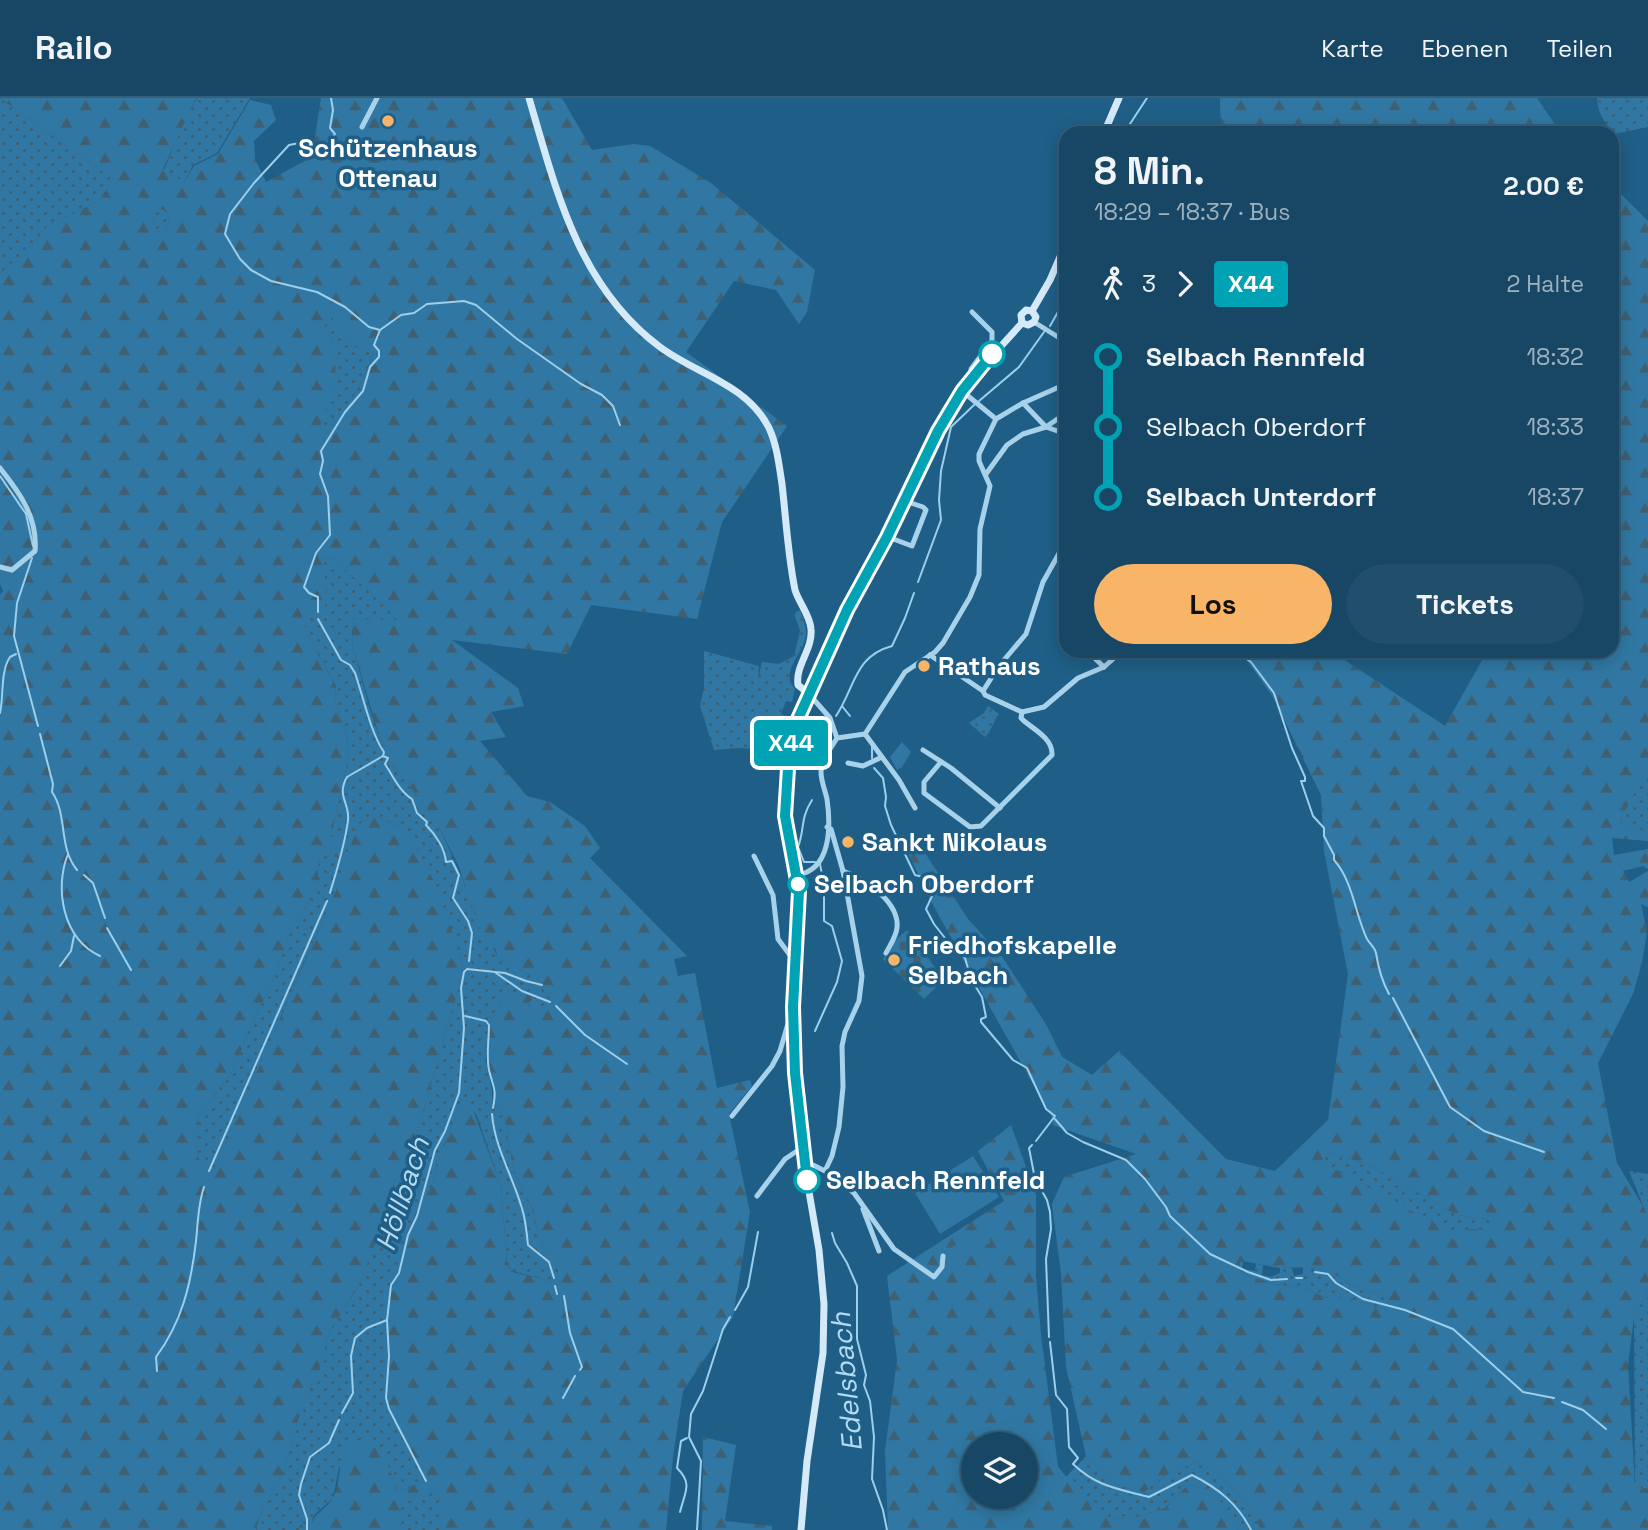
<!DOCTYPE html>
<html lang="de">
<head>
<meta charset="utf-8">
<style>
  :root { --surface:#174765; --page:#204e6b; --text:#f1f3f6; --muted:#9eb2bf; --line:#365f79; --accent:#f8b568 }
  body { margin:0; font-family:"Space Grotesk",sans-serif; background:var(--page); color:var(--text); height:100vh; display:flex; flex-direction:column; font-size:26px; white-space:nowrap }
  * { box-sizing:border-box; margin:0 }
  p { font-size:23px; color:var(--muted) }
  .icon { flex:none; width:38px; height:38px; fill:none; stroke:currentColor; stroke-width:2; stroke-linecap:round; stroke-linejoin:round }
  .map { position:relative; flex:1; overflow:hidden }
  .details { position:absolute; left:1059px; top:28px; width:560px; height:532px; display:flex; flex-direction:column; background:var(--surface); border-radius:21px; box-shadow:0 4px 18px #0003,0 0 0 2px var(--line) }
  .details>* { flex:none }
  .badge { padding:0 14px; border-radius:5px; font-size:24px; line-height:46px }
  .buttons { position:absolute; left:961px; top:1334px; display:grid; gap:14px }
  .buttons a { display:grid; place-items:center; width:77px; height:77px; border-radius:50%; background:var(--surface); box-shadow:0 4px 18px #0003,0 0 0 2px var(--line); font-size:35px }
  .map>.badge { position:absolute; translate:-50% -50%; box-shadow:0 0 0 4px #fff }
  .legs { display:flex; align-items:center; gap:10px; height:77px; padding:0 35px; font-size:23px }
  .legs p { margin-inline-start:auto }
  .headline { display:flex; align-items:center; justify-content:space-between; height:119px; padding:0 35px }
  h1 { font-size:38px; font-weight:600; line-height:52px }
  .button { display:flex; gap:14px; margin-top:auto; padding:14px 35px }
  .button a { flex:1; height:80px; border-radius:42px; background:var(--accent); color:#111; font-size:28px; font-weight:600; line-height:80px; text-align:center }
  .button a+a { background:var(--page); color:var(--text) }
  ul { padding:0 35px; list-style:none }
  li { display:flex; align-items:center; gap:24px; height:70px; font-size:26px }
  li i { display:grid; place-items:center; width:10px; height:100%; margin:0 9px; background:currentColor }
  li i::after { content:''; width:18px; height:18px; margin:-9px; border:5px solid; border-radius:50%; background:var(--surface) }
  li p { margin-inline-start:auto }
  li:first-child i { background:linear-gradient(#0000 50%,currentColor 0) }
  li:last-child i { background:linear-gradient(currentColor 50%,#0000 0) }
  header { display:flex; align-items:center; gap:42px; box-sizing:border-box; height:98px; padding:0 35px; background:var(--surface); border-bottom:2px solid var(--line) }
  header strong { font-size:33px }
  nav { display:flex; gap:38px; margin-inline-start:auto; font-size:24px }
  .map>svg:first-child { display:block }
</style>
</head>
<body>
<header>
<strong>Railo</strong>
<nav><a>Karte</a><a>Ebenen</a><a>Teilen</a></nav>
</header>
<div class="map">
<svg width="1648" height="1432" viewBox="0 0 1648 1432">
  <defs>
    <pattern id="grass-dots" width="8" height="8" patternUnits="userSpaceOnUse" patternTransform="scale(1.75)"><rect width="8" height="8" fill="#3078a3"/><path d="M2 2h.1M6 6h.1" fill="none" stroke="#3f6073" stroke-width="1.8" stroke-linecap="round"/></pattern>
    <pattern id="forest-firs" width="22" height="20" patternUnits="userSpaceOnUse" patternTransform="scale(1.75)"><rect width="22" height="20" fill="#3078a3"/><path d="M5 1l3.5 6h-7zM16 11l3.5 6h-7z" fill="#3f6073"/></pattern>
    <pattern id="cemetery-stones" width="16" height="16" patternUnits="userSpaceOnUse" patternTransform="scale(1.75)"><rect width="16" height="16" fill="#3078a3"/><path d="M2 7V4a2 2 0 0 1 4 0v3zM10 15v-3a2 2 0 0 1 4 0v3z" fill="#3f6073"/></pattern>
  </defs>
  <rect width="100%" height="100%" fill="#1f5f87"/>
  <g fill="url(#grass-dots)">
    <path d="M0 0 113 81 99 103 47 128 27 156 0 175Z"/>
    <path d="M197 0H250L217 55 193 67 184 84 164 72 183 26Z"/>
    <path d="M1597 0H1648V29L1614 36C1605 25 1597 14 1597 0Z"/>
    <path d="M160 110 169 116 170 122 165 134 151 133 155 112Z"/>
    <path d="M328 213 352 248 374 255 357 293 328 334 319 331 325 310 334 247 323 223Z"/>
    <path d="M322 461 334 462 383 506 398 523 352 521 353 550 370 612 381 644 393 667 435 720 498 860 539 882 551 902 548 908H527L503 901C489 921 482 950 488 974 491 988 493 991 492 1006L501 1013 505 1022 514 1074 531 1107 540 1143 556 1161 560 1170 556 1181 550 1183 512 1173 507 1165 501 1088 477 1018 472 1011 461 1005 442 1053 430 1092 419 1109 405 1139 399 1171 389 1189 385 1221 388 1262 385 1300 388 1312 425 1383 397 1394 395 1385 339 1369 333 1400 314 1417 311 1426 300 1427 299 1432H256L259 1419 284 1374 300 1314 319 1270 330 1233 360 1185 376 1142 395 1102 400 1082 412 1052 464 871 438 792 425 766 399 729 378 719 362 723C350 744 348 767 338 789 296 880 259 973 217 1065L214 1072 205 1073 198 1059 196 1044 199 1018 234 971 245 941 274 879 288 839 317 788 319 756 344 759 331 738 349 658 347 640 335 602 336 588 308 538 300 514 326 493Z"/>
    <path d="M800 512C802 518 806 527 806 534 806 554 778 575 795 591L792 604 786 603 781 616 794 621 784 653 739 650 714 652 700 608 704 590V553L759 568 758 582 762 564 779 566 794 558 800 533 794 515Z"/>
    <path d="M988 608 999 616C993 624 992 632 985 639L969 625 984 615Z"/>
    <path d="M1648 663V735L1620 724Z"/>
    <path d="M1328 1054 1368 1066 1457 1117 1487 1121 1494 1125 1488 1132 1459 1131 1454 1137 1327 1067 1322 1061Z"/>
    <path d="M1629 1073 1648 1076V1117H1647Z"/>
    <path d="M1243 1163 1242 1171 1255 1173 1256 1166 1263 1167 1262 1177 1271 1179 1280 1175V1170H1292L1294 1178 1303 1176V1169H1312L1339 1178 1351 1187 1384 1197 1390 1204V1213L1348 1200H1326L1309 1192 1271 1185 1250 1179 1239 1172 1240 1164Z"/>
    <path d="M1648 1192V1391L1635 1388 1634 1219Z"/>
    <path d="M1086 1358 1113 1386 1144 1394 1170 1374 1198 1364C1224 1380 1250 1403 1261 1432H1238L1216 1395 1189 1386 1165 1410 1131 1421 1108 1420 1084 1400 1066 1379Z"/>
    <path d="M436 1391 442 1407V1432H402L399 1407Z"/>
  </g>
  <g fill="url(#forest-firs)" fill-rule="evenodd">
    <path d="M0 0H196L163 71 184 84 194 68 218 56 250 2 271 7 276 22 254 43 255 61 266 84 312 59 321 0H562L592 52 633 46 650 48 711 85 815 172 807 214 799 226 776 192 734 183 686 254 787 328 722 424 697 521 591 507 567 556 452 542 518 590 524 608 491 614 506 639 480 643 527 698 550 704 585 728 600 750 590 760 687 858 674 861 678 878 695 875 717 990 750 982 752 988 729 1016 750 1114 733 1219 683 1293 673 1359 666 1432H442V1407L436 1391 400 1407 402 1432H299L300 1427 311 1426C316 1414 326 1411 333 1400 344 1382 333 1352 360 1340 380 1343 394 1377 397 1394L425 1383 388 1312 385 1300 388 1262 385 1221 387 1194 399 1171 405 1139 422 1104V1094L430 1092 442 1053 461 1005 467 1004 471 1006 501 1088 507 1166 512 1174 550 1183 556 1180 559 1170 556 1161 540 1143 531 1107 514 1074 505 1022 501 1013 492 1006 494 988 488 973 486 950 488 934 495 913 503 901 522 890 535 897 528 908H547L551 902 539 882 498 860 495 850 486 849 459 769 435 721 393 667 381 644 353 550 352 521 397 522 383 506 334 462 323 461 326 493 325 518 309 519 301 515 308 538 336 589 335 602 347 640 349 658 331 738 348 743 344 760 319 756 317 788 288 839 274 879 245 941 234 971 199 1018 196 1044 198 1059 205 1072H214L341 781 353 740 362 723 378 719 399 729 411 742 425 766 438 791 464 871 412 1052 400 1082 395 1102 376 1142 360 1185 330 1233 319 1270 300 1314 284 1374 259 1419 256 1432H0V496L3 493 0 486V175L27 156 47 128 99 103 113 81ZM160 110 169 116 170 123 165 134 151 133 155 113ZM328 214 352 248 374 256 357 293 328 334 319 331 336 283 334 247 323 223Z"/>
    <path d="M1220 0H1537L1561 35H1503L1501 32 1498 35H1221Z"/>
    <path d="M1612 87 1648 123V668L1620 724 1648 735V743L1612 740 1614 757 1648 751V771L1643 768 1623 773 1629 784 1648 773V809L1641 806 1647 834 1642 865 1633 896 1598 965 1617 1065 1648 1117V1192L1634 1219 1628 1267 1635 1388 1648 1391V1432H1261C1250 1403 1224 1380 1198 1364L1170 1374 1144 1394 1113 1386 1086 1358 1066 1269 1061 1175 1052 1106 1064 1079 1136 1056 1053 1027 1052 1020 934 809 904 747 910 732 968 821 1003 860 1047 928 1062 959 1092 977 1119 953 1226 1061 1275 1073 1328 1022 1348 876 1324 753 1321 697 1273 599 1240 553H1331L1445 628 1485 557V553H1612ZM1328 1054 1368 1066 1457 1117 1487 1121 1493 1125 1488 1132 1458 1131 1454 1136 1327 1067 1322 1061ZM1242 1163 1280 1170 1312 1169 1339 1178 1351 1187 1384 1197 1390 1204V1213L1348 1200H1326L1309 1192 1271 1185 1250 1179 1239 1172 1240 1164Z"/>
    <path d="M1011 1027 1036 1097V1179L1041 1237 1058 1369 1084 1400 1108 1420 1131 1421 1165 1410 1189 1386 1216 1395 1238 1432H888L885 1353 897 1262 887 1178 1004 1103 978 1053ZM973 1346H1026V1398H973Z"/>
    <path d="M703 1339 736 1347 725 1423 772 1428V1432H702Z"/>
  </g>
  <path fill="url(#cemetery-stones)" d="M907 832 923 852 943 882 924 901 883 861 890 847Z"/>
  <g fill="#3078a3">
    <path d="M399 20 413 38 400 46 387 29Z"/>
    <path d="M902 644 911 654 902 669 897 672 890 659Z"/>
    <path d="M973 1058 999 1099 940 1136 915 1095Z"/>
    <path d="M982 1130 991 1144 957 1165 949 1151Z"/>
  </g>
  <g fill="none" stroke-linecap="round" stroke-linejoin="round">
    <g stroke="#9ccfec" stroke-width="2">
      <path d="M1124 35 1147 0"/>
      <path d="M1050 228 1066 200"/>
      <path d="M380 232 401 217 414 215 427 206 464 203 476 207 517 241 581 286 602 297 613 308 620 327"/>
      <path d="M979 303 1019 269 1044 234"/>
      <path d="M0 378 26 416 33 448"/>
      <path d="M32 460 17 505 14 538 38 628"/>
      <path d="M918 484 941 422 939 402 941 373 951 329 974 307"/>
      <path d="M318 514V499L309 495 304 489 316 455 330 437 328 398 320 376 323 363 321 353 345 314 363 293 370 269 379 259V253L374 247 380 232 369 229 345 209 317 194 271 183 251 172 240 161 225 136 230 116 254 85 289 47 310 43 321 47 329 44 335 36 330 30 333 12 331 0"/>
      <path d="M318 521 341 562 350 567 355 575C363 598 371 636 384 654L383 658 388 660 385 666C393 678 400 694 412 701L417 715 427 724 426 727C436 737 445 751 446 764L452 763 459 777 453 800 468 823 472 835 469 863"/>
      <path d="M1235 553 1251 564 1274 595 1292 650 1305 679V683H1301L1313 718 1324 730V738L1334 757V762C1353 783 1355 816 1367 841 1370 846 1375 850 1376 855 1378 868 1383 885 1389 896"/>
      <path d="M842 608 850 618"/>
      <path d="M0 615C4 598 0 574 10 559L16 556"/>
      <path d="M836 618C855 590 854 558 892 548L905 520 914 495"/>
      <path d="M40 636 53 686 52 694C68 717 58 749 77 772"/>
      <path d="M872 648V660"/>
      <path d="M874 670 883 680 886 699 885 708 891 727 915 777 923 779 932 798 926 811 934 826 952 849 965 860 971 881 982 899 986 919 981 921V924L1013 962 1027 970 1046 1011 1055 1018 1036 1043"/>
      <path d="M812 702C800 721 805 730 798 749L804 764H815"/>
      <path d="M68 756C54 791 63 841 100 858"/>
      <path d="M84 777 93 785 105 820"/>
      <path d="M330 795C337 771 345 747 348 722 350 705 336 698 347 679L383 658"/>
      <path d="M107 830 131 872"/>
      <path d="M60 868 71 853 74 838"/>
      <path d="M496 875 522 893 550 904"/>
      <path d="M1393 900 1450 1009 1484 1033 1544 1054"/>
      <path d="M556 908 585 937 627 966"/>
      <path d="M465 918 486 923 489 927C489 942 486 957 489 972 493 990 497 989 493 1010"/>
      <path d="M815 933 837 884 842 863 832 828 824 823V788L820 766"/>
      <path d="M492 1016C495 1053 516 1083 524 1118 526 1128 527 1137 528 1147L549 1164 554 1180"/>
      <path d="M1055 1021 1067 1035 1083 1044 1126 1062 1145 1081 1166 1109 1170 1118 1210 1156 1248 1174 1271 1182 1287 1181"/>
      <path d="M1032 1047 1029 1050 1035 1081 1047 1102 1050 1114 1051 1131 1046 1161 1049 1239"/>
      <path d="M209 1073 327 803"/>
      <path d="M832 1135 835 1145 847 1165 857 1188V1241L866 1277 864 1287 870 1303 874 1339 872 1381 883 1412 887 1432"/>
      <path d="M1315 1174 1328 1176 1336 1185 1363 1201 1405 1212 1453 1231 1523 1294 1554 1300"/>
      <path d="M1296 1180H1302"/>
      <path d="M555 1188 557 1196"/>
      <path d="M564 1198 570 1235 582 1269 580 1272"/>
      <path d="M735 1212 748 1189 758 1134"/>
      <path d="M387 1222 389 1258 386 1300 389 1311 426 1383"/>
      <path d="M1050 1244 1056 1297 1067 1311 1069 1349 1078 1360 1073 1366C1097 1389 1119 1391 1149 1399L1192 1377C1218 1390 1238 1406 1251 1432"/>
      <path d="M157 1273 156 1259C182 1224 191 1186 196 1143 198 1125 198 1106 204 1089"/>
      <path d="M563 1300 575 1278"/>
      <path d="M1562 1304 1583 1312 1606 1331"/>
      <path d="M342 1315 353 1295 351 1258 355 1240 367 1230 387 1222 391 1187 399 1175 408 1137 417 1118 435 1052 445 1033 459 995 464 930 461 890 464 874 467 871 505 875 526 883 542 887"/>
      <path d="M680 1414C685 1393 693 1386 677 1370L681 1343 687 1340"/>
      <path d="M307 1432V1421L299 1397 301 1386 310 1359 329 1345 339 1322"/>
      <path d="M697 1432 701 1363 689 1339 691 1316 703 1293 723 1231 730 1219"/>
    </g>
    <g stroke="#a8d2ea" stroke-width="5">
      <path d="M362 29 377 0"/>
      <path d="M972 214 992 234V243L971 271 974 278"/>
      <path d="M1034 224 1066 244"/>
      <path d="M962 293 996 321"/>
      <path d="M1023 305 1046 329 1066 336"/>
      <path d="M0 370C20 395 38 420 35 453L12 472 0 469"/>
      <path d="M986 376 1007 347 1023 336 1046 329 1066 315"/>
      <path d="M888 439 912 448 926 412 923 409 905 403"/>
      <path d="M1066 521V533"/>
      <path d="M1087 553 1104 569"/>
      <path d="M1167 553 1171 555"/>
      <path d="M930 557 983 593 985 597 1022 614"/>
      <path d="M983 593 999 568 1026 536 1043 484 1066 443"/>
      <path d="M809 596 830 620 837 640"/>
      <path d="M1022 614 1044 609 1078 580 1104 569 1122 553"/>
      <path d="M865 636 899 682 915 710"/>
      <path d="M923 652 951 670 1000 710"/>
      <path d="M941 664 924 684V695L970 729 981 728 1052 657C1053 641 1035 632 1024 623L1021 620 1022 614"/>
      <path d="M848 665 863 668 882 659"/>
      <path d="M754 758 773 797 778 841 795 864"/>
      <path d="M843 773C864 780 900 804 897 830 896 839 890 847 886 855"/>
      <path d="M797 777C831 772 831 729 827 701 825 692 821 683 821 674 821 662 831 650 837 640L865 636 905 574 935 554 943 545 970 499 979 477 980 431 990 388 979 363V356L996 321 1023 305 1066 286"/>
      <path d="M732 1018 772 968 780 953 792 912"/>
      <path d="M805 1063 825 1073 854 1095 894 1151 934 1179 942 1169 943 1158"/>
      <path d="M825 1073 832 1058 839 1029 843 989 842 948 845 934 859 903 862 878 843 773 831 731 827 729"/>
      <path d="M757 1098 785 1061 803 1049"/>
      <path d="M863 1111 879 1153"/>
    </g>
    <g stroke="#d4eaf8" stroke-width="7">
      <path d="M529 0C556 92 578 188 660 249 696 276 747 286 769 330 777 347 779 367 782 386 786 421 788 458 795 492 799 505 810 517 811 531 813 552 795 567 798 587L809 596"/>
      <path d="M1104 35 1119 0"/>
      <path d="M1022 225 1021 217 1026 212 1032 213 1050 182 1066 145"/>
      <path d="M1022 225 1028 227 1034 224 1036 219 1032 213"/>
      <path d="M801 1432 807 1363 823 1255 824 1206 819 1152 807 1082 795 975 793 909 799 793 785 718 789 655 794 630 847 512 888 439 938 333 974 278 1022 225"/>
    </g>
  </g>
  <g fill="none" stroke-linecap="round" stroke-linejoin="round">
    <g stroke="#fff" stroke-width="16">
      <path id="line-1" d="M807 1082 795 975 793 909 799 793 785 718 789 655 794 630 847 512 887 439 938 333 962 293 992 256"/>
    </g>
    <use href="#line-1" stroke="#00a3b4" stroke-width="10"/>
  </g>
  <g fill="#f8b568" stroke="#1f5f87" stroke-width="2.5">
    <circle cx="388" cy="23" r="7"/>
    <circle cx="924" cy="568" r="7"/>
    <circle cx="848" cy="744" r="7"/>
    <circle cx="894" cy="862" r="7"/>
  </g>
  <g fill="#fff" stroke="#00a3b4" stroke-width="3.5">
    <circle cx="992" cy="256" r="12"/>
    <circle cx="798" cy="786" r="9"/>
    <circle cx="807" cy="1082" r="12"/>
  </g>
  <g text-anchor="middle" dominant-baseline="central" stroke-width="7" stroke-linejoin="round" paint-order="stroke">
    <g font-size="26" font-weight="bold" fill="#fff" stroke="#1f5f87" text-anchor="start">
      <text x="388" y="50" text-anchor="middle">Schützenhaus<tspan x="388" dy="30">Ottenau</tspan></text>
      <text x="938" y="568">Rathaus</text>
      <text x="862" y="744">Sankt Nikolaus</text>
      <text x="908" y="847">Friedhofskapelle<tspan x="908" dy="30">Selbach</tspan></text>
    </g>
    <g font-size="26" font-weight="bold" fill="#fff" stroke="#1f5f87" text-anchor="start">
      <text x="814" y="786">Selbach Oberdorf</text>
      <text x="826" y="1082">Selbach Rennfeld</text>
    </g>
    <g font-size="28" font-style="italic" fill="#b4dbf2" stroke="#1f5f87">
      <text transform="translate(402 1096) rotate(-72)">Höllbach</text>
      <text transform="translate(846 1284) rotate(-95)">Edelsbach</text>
    </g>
  </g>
</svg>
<div class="buttons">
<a><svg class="icon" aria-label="layers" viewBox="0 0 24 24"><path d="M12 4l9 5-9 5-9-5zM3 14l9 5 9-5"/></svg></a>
</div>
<b class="badge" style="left:791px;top:645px;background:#00a3b4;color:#fff">X44</b>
<section class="details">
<div class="headline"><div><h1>8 Min.</h1><p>18:29 – 18:37 · Bus</p></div><b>2.00 €</b></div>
<div class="legs"><svg class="icon" aria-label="walk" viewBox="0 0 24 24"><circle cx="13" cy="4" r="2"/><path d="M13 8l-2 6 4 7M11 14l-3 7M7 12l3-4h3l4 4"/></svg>3<svg class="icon" aria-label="forward" viewBox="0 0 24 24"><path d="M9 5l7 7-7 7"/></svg><b class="badge" style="background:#00a3b4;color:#fff">X44</b><p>2 Halte</p></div>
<ul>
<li><i style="color:#00a3b4"></i><b>Selbach Rennfeld</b><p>18:32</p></li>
<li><i style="color:#00a3b4"></i><span>Selbach Oberdorf</span><p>18:33</p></li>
<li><i style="color:#00a3b4"></i><b>Selbach Unterdorf</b><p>18:37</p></li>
</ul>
<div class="button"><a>Los</a><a>Tickets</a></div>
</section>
</div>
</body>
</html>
